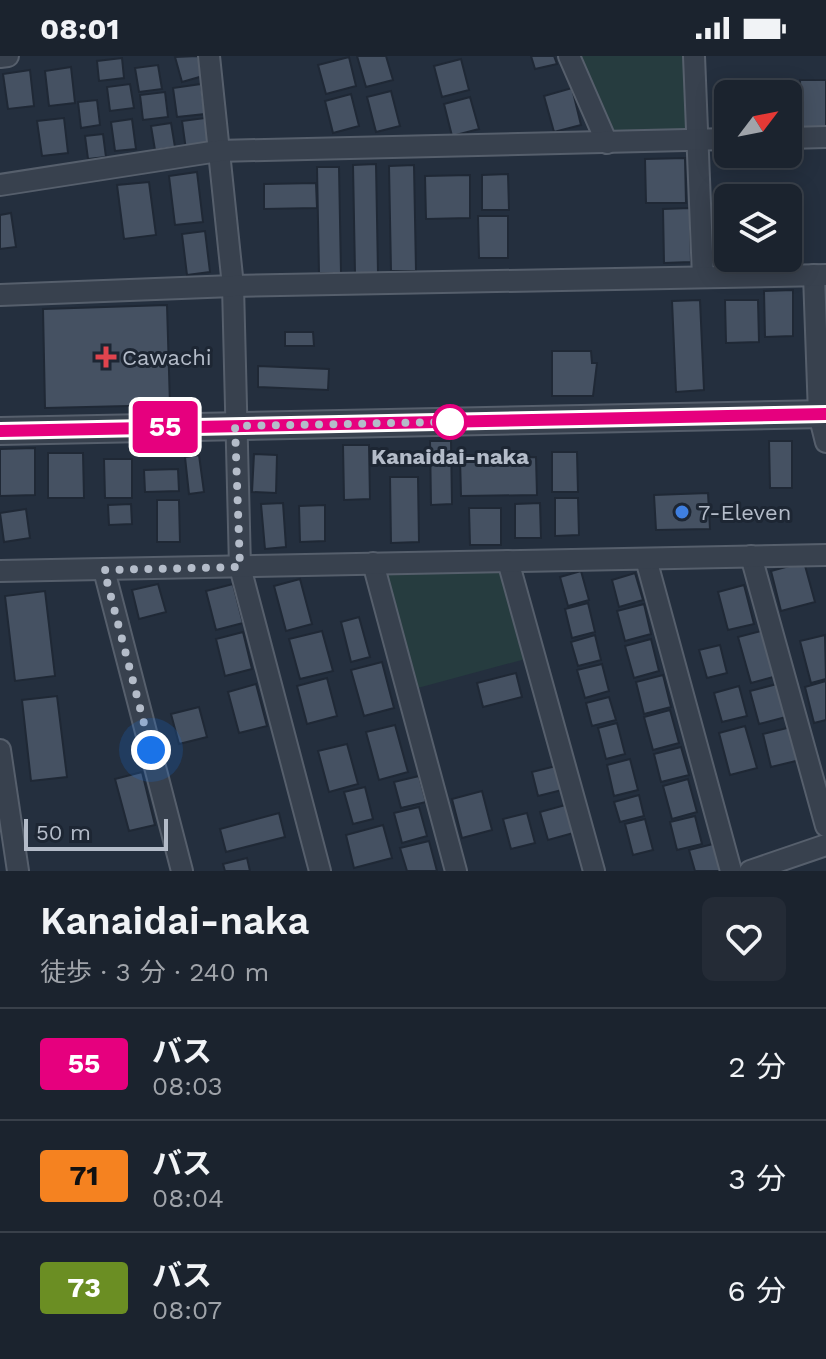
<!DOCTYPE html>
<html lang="ja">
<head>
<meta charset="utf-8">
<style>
  :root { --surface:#1b232e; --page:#242b36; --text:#f1f3f6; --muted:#a0a4aa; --line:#39404a }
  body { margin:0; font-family:"Work Sans","Noto Sans JP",sans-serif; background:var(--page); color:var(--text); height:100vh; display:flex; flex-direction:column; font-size:30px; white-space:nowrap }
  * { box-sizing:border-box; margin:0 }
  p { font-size:26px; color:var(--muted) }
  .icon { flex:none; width:44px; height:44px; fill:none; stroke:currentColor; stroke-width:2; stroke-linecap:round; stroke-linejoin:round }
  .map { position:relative; height:815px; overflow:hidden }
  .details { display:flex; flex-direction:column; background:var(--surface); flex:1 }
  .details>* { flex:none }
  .badge { padding:0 16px; border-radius:6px; font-size:28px; line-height:52px }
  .needle { width:52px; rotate:58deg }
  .buttons { position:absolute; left:714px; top:24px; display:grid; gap:16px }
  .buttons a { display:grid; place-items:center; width:88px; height:88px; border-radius:12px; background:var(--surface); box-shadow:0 4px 20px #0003,0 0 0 2px var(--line); font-size:40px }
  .scale { position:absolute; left:24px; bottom:20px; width:144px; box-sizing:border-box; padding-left:8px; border:4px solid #b4bcc9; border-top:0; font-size:22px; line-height:28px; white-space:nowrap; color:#b4bcc9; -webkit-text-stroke:6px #1d2633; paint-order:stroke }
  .you { position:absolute; width:40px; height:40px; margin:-20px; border:6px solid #fff; border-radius:50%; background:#1a73e8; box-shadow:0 0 0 12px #1a73e833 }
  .map>.badge { position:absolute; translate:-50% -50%; box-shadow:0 0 0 4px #fff }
  .round { display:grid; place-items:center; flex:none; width:84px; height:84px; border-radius:12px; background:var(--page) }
  .overview { display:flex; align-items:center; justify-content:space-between; height:136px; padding:0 40px }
  h1 { font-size:38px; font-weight:600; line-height:60px }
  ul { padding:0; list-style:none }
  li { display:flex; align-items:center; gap:24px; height:112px; padding:0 40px; border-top:2px solid var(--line) }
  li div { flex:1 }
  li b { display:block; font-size:30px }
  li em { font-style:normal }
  li .badge { min-width:88px; font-weight:700; text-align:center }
  .status { display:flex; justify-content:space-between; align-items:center; height:56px; padding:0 40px; background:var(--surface); direction:ltr }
  .status svg { height:22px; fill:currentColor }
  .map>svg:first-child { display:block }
</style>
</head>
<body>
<div class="status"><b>08:01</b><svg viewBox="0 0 49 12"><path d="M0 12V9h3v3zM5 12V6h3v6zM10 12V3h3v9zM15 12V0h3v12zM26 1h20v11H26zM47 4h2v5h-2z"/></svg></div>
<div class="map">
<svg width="826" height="815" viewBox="0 0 826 815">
  <rect width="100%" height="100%" fill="#242f3e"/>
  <g fill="#263c3f">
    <path d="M578 0H688L691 66 679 77H609Z"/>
    <path d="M503 511 529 602 414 633 381 514Z"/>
  </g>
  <g fill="#455162" stroke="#1f2835" stroke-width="2">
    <path d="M198 0 203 20 182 26 175 1Z"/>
    <path d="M357 0H386L393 24 366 31Z"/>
    <path d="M531 0H554L557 8 535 13Z"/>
    <path d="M349 1 356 30 326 38 318 9Z"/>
    <path d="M122 2 124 22 99 25 97 5Z"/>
    <path d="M461 3 469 34 442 41 434 10Z"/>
    <path d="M158 9 162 33 139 36 135 12Z"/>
    <path d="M71 11 75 47 49 50 45 15Z"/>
    <path d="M30 14 34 50 8 53 3 18Z"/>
    <path d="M800 24H826V71H801Z"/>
    <path d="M130 28 134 52 110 55 107 31Z"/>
    <path d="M201 28 205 58 177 61 173 32Z"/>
    <path d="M572 32 581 69 554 76 544 40Z"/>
    <path d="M391 35 400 70 376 76 367 41Z"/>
    <path d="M165 36 168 61 143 64 140 39Z"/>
    <path d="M351 38 359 70 333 77 325 45Z"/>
    <path d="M470 41 479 73 452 80 444 48Z"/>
    <path d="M97 44 100 69 81 72 78 46Z"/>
    <path d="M64 62 68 97 42 100 37 65Z"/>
    <path d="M205 62 209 91 186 94 182 65Z"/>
    <path d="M132 63 136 93 115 95 111 66Z"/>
    <path d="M171 67 175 91 155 94 151 70Z"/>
    <path d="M103 78 106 101 88 103 85 80Z"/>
    <path d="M685 102 686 147H646L645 103Z"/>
    <path d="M376 108 378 217H355L353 109Z"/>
    <path d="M414 109 416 215H391L389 110Z"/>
    <path d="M317 111H339L341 217H319Z"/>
    <path d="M197 116 203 166 175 169 169 120Z"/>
    <path d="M508 118 509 154H482V119Z"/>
    <path d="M470 119V162L426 163 425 120Z"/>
    <path d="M149 126 156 179 124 183 117 129Z"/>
    <path d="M316 127 317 152 264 153V128Z"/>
    <path d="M690 152 691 206 664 207 663 153Z"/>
    <path d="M11 157 16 191 0 193V159Z"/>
    <path d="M478 160H508V202H479Z"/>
    <path d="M205 175 210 216 187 219 182 178Z"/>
    <path d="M793 234V280L765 281 764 235Z"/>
    <path d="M700 244 704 334 676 336 672 245Z"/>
    <path d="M725 244H758L759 286 726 287Z"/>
    <path d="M167 249 170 349 45 352 43 253Z"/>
    <path d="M285 276H313L314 290H285Z"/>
    <path d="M552 295H591L592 307H597L593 340H552Z"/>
    <path d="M258 310 329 313 328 334 258 331Z"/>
    <path d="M430 385H451L452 448 431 449Z"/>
    <path d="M769 385H792V432H770Z"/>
    <path d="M343 389H369L370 443 344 444Z"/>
    <path d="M35 392V439L0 440V393Z"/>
    <path d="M552 396H577L578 436H552Z"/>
    <path d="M48 397H83L84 442H48Z"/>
    <path d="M254 398 277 399 276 437 252 436Z"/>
    <path d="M199 399 204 436 189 438 185 401Z"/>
    <path d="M536 401 537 439 461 440 460 402Z"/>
    <path d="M104 403H132V442H105Z"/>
    <path d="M178 413 179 435 145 436 144 414Z"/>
    <path d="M390 421H418L419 486 391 487Z"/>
    <path d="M708 437 710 473 656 474 654 439Z"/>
    <path d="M555 442H578L579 479 555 480Z"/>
    <path d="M157 444H179L180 486H157Z"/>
    <path d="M283 447 286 491 265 493 261 448Z"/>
    <path d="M540 447 541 482H515V448Z"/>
    <path d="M131 448 132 468 109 469 108 449Z"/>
    <path d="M325 449V485L300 486 299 450Z"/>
    <path d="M469 452H501V489H470Z"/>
    <path d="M26 453 30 482 4 486 0 457Z"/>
    <path d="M804 506 815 546 781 555 771 515Z"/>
    <path d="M581 515 589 544 568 550 560 521Z"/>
    <path d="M635 517 643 544 619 551 612 524Z"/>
    <path d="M300 523 312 568 286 575 274 530Z"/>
    <path d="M158 528 166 556 139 563 132 534Z"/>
    <path d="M233 528 243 567 216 574 206 535Z"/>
    <path d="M744 529 754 568 728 574 718 536Z"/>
    <path d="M45 535 55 620 15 625 5 540Z"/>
    <path d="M588 547 595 576 572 582 565 553Z"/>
    <path d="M644 548 651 578 625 585 617 555Z"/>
    <path d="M359 561 370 601 351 606 341 566Z"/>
    <path d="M765 574 777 620 751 627 738 581Z"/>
    <path d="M322 575 333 615 300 623 289 583Z"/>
    <path d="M243 576 252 613 225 620 216 583Z"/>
    <path d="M595 579 601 604 578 610 571 586Z"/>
    <path d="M825 579 826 623 811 627 800 585Z"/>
    <path d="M651 583 659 615 634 622 625 590Z"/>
    <path d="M720 589 727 617 707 622 699 594Z"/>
    <path d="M382 606 394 652 364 660 351 614Z"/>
    <path d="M602 608 609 635 585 642 577 614Z"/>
    <path d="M516 617 522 641 483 651 477 627Z"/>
    <path d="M663 619 671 651 644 658 636 626Z"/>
    <path d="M327 622 337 660 307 668 297 630Z"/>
    <path d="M826 625V664L814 667 805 631Z"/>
    <path d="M256 628 267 670 239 677 228 636Z"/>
    <path d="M777 628 786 661 759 668 750 635Z"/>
    <path d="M739 630 747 660 722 666 714 637Z"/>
    <path d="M57 640 67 721 31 725 22 644Z"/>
    <path d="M609 641 616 664 592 670 586 647Z"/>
    <path d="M199 651 207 681 179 688 171 658Z"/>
    <path d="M670 654 679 687 653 694 644 661Z"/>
    <path d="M617 667 625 698 606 703 598 672Z"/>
    <path d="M395 669 408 716 379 724 366 676Z"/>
    <path d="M745 670 757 712 730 719 719 677Z"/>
    <path d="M791 671 800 704 771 711 763 678Z"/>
    <path d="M347 688 358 728 329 736 318 695Z"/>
    <path d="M681 691 689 719 661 726 654 698Z"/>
    <path d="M630 703 638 734 614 740 607 709Z"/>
    <path d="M560 709 566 733 538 740 532 716Z"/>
    <path d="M142 716 155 769 129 775 115 723Z"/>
    <path d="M419 720 426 746 401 752 394 726Z"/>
    <path d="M688 723 697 756 672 763 663 730Z"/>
    <path d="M365 731 373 763 353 768 344 736Z"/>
    <path d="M482 735 492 774 462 782 452 743Z"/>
    <path d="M639 739 644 760 620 766 614 746Z"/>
    <path d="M569 748 577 776 548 784 540 756Z"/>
    <path d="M419 751 427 780 402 787 394 757Z"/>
    <path d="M279 757 285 781 226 796 220 773Z"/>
    <path d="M527 757 535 787 511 793 503 763Z"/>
    <path d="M695 760 702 788 677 794 670 766Z"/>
    <path d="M645 763 653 794 633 799 625 768Z"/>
    <path d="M383 769 392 802 354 812 346 779Z"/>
    <path d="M429 785 437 815H407L400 792Z"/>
    <path d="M713 788 721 815H695L689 794Z"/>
    <path d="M247 802 250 815H225L223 808Z"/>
  </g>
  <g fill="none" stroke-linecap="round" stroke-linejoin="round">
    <g stroke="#565f6c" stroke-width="24">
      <g id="minor">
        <path d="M209 0 233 230 240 511 320 815"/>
        <path d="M569 0 607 87"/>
        <path d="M694 0 703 221"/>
        <path d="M0 1 8 0"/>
        <path d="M788 82 826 81"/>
        <path d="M0 129 218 95 728 83"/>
        <path d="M814 219 819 358 826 386"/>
        <path d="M0 239 233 230 826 219"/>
        <path d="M751 500 826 770"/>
        <path d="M646 503 731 815"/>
        <path d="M508 505 594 815"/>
        <path d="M373 507 456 815"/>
        <path d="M104 514 182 815"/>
        <path d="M0 515 826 499"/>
        <path d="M0 694 18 815"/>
        <path d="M750 815 826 789"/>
      </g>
    </g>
    <g stroke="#565f6c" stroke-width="30">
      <path id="tertiary" d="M0 375 826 358"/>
    </g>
    <use href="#minor" stroke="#38414e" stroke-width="20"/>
    <use href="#tertiary" stroke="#38414e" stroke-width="26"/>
  </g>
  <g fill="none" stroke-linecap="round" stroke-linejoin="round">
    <g stroke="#fff" stroke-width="18">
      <path id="line" d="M0 375 826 358"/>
    </g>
    <use href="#line" stroke="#e6007e" stroke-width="12"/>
    <path stroke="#b4bcc9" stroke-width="8" stroke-dasharray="0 14.4" d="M151 694 104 514 240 511 235 370 450 366"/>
  </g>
  <path fill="#e0444e" stroke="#1d2633" stroke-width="3" d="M102 289h8v8h8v8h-8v8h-8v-8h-8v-8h8z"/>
  <circle fill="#fff" stroke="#e6007e" stroke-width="4" cx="450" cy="366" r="16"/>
  <circle fill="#3f7fe0" stroke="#1d2633" stroke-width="3" cx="682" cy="456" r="8"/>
  <g text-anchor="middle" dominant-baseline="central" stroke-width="6" stroke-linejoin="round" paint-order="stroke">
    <g font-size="22" fill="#b4bcc9" stroke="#1d2633" text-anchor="start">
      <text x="122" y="301">Cawachi</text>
      <text x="698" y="456">7-Eleven</text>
    </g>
    <g font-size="22" font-weight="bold" fill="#b4bcc9" stroke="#1d2633">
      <text x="450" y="400">Kanaidai-naka</text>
    </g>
  </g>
</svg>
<div class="buttons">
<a><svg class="needle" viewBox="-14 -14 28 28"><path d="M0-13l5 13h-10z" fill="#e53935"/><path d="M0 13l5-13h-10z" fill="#a0a4aa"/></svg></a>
<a><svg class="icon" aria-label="layers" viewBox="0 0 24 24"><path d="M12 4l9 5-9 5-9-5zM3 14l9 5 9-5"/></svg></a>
</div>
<div class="scale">50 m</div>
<div class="you" style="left:151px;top:694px"></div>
<b class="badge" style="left:165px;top:371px;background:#e6007e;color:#fff">55</b>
</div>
<section class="details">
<div class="overview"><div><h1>Kanaidai-naka</h1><p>徒歩 · 3 分 · 240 m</p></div><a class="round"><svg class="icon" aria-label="heart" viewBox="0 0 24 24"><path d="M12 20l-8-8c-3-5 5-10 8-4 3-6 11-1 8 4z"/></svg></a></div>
<ul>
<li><span class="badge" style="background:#e6007e;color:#fff">55</span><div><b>バス</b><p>08:03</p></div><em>2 分</em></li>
<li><span class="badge" style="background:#f58220;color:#111">71</span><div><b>バス</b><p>08:04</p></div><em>3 分</em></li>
<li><span class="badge" style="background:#6b8e23;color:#fff">73</span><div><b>バス</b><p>08:07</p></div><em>6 分</em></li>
</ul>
</section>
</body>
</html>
